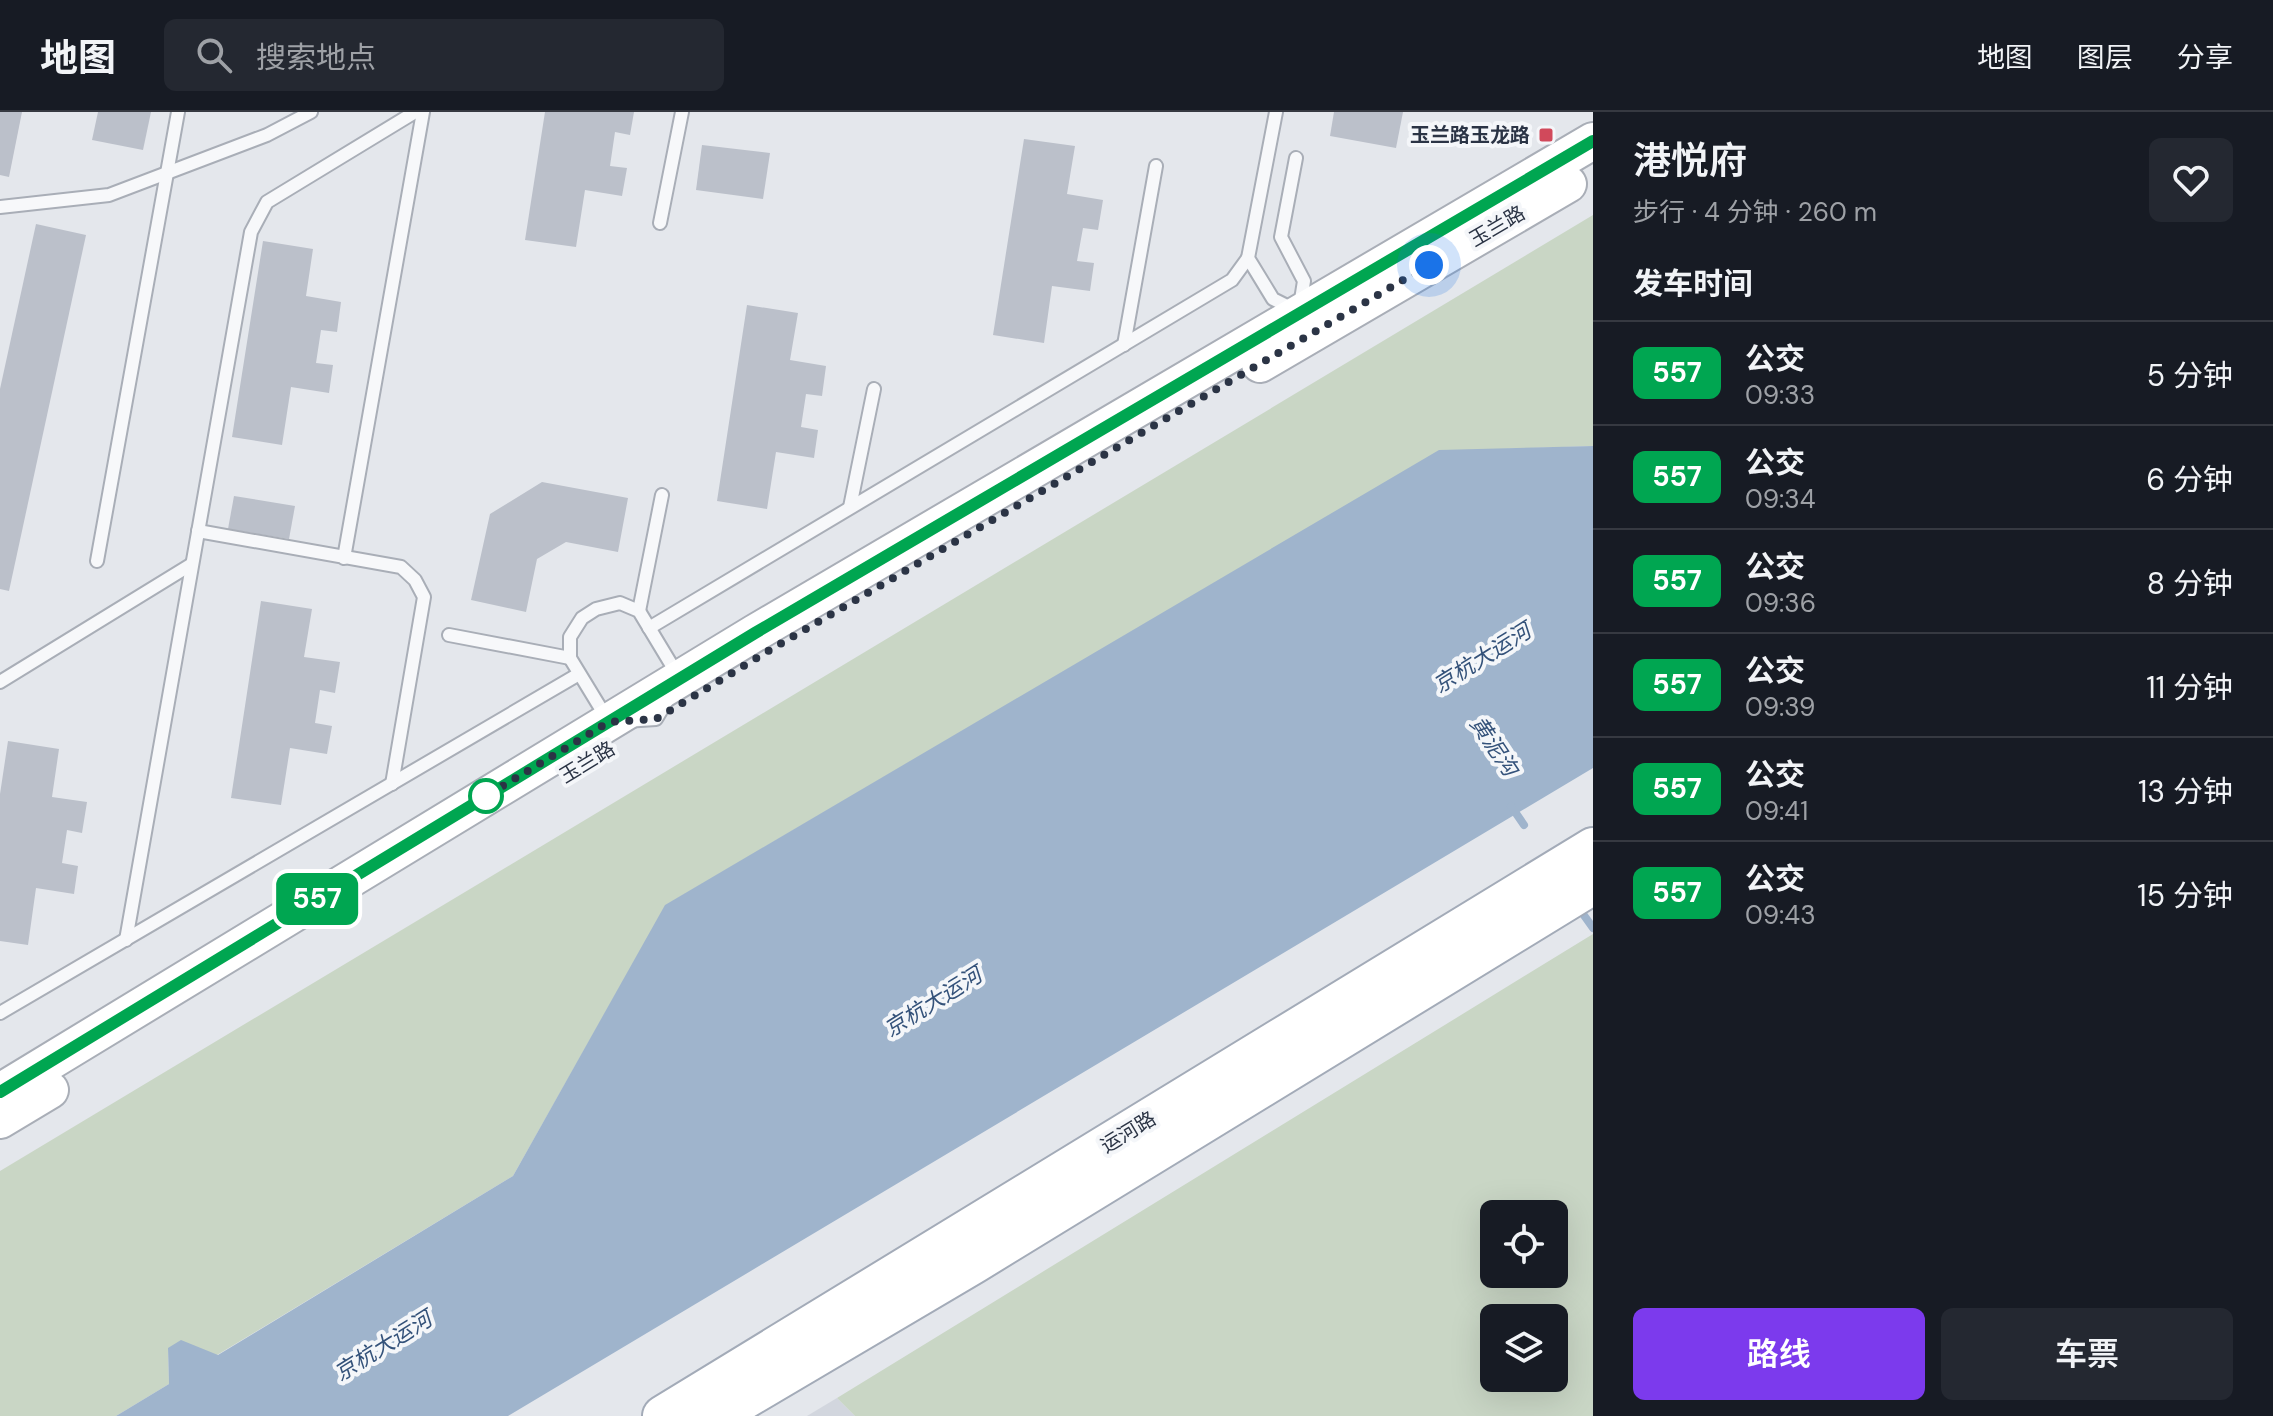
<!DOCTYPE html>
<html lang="zh">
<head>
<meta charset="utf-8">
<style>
  :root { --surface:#171b24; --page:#242831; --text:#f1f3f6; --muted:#9ea1a6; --line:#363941; --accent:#7c3aed }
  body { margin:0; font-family:"DM Sans","Noto Sans SC",sans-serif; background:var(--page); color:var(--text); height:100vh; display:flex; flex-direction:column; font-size:30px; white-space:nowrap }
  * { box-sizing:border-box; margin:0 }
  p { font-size:26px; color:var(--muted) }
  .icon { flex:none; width:44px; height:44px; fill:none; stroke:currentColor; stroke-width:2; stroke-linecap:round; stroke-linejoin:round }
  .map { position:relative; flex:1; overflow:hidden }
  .panel { display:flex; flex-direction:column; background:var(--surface); width:680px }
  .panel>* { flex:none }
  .badge { padding:0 16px; border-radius:12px; font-size:28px; line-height:52px }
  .controls { position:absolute; left:1480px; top:1088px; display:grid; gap:16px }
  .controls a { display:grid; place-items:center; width:88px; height:88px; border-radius:12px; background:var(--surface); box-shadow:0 8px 32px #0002; font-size:40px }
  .you { position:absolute; width:40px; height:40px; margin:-20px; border:6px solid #fff; border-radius:50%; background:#1a73e8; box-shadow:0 0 0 12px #1a73e833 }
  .map>.badge { position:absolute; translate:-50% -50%; box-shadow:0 0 0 4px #fff }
  h2 { padding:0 40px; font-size:30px; line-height:72px }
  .round { display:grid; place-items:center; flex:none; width:84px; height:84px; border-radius:12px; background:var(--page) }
  .head { display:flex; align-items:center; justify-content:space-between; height:136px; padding:0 40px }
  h1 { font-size:38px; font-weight:600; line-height:60px }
  .button { display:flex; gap:16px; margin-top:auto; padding:16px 40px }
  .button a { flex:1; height:92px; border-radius:12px; background:var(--accent); color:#fff; font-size:32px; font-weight:600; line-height:92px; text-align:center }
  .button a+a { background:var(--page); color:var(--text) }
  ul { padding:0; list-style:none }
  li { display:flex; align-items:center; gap:24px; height:104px; padding:0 40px; border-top:2px solid var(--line) }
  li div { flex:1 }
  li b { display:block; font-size:30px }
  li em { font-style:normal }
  li .badge { min-width:88px; font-weight:700; text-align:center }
  header { display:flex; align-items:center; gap:48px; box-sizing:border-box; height:112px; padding:0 40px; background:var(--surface); border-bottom:2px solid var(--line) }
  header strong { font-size:38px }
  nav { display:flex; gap:44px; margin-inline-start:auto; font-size:28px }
  .search { width:560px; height:72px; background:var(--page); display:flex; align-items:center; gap:20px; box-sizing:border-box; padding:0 28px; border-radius:12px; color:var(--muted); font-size:30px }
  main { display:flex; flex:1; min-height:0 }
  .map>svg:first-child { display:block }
</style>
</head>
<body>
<header>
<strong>地图</strong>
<div class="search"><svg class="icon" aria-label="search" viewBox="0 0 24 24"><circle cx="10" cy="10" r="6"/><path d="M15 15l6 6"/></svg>搜索地点</div>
<nav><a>地图</a><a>图层</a><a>分享</a></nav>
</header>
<main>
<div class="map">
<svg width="1593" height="1304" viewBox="0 0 1593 1304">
  <rect width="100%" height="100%" fill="#e4e7ec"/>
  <path fill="#d2d6de" d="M837 1286 855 1304H807Z"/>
  <g fill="#c9d6c5" fill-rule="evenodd">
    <path d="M1593 103V334L1439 339 666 793 513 1064 217 1243 168 1236 169 1272 116 1304H0V1059Z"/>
    <path d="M1593 822V1304H855L837 1286ZM1494 1102H1554V1162H1494ZM1494 1206H1554V1266H1494Z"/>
  </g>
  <path fill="#9fb4cc" d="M1593 334V656L508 1304H116L169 1272 168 1236 181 1228 218 1243 513 1064 665 793 1439 338Z"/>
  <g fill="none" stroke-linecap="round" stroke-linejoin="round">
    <g stroke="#9fb4cc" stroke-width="8">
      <path d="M1511 694 1524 713"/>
      <path d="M1583 802 1593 816"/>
    </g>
  </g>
  <g fill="#bbc0ca">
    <path d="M0 0H22L9 65 0 63Z"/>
    <path d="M98 0H151L143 38 92 28Z"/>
    <path d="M545 0H634L630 23 615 20 610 54 627 56 622 84 585 78 576 135 525 128Z"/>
    <path d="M1334 0H1403L1396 36 1330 24Z"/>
    <path d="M1024 27 1075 34 1067 82 1103 88 1098 118 1083 116 1077 149 1094 151 1090 179 1052 174 1044 231 993 223Z"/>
    <path d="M702 33 770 41 763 87 696 78Z"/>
    <path d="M36 112 86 123 9 479 0 477V277Z"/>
    <path d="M263 129 313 137 306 184 341 190 337 220 321 218 316 251 333 253 329 281 291 275 282 333 232 325Z"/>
    <path d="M747 193 798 201 790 248 826 254 822 284 806 282 801 315 818 318 814 346 776 340 767 397 717 389Z"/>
    <path d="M542 370 628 386 618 440 566 430 537 447 526 500 471 488 490 402Z"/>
    <path d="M234 384 295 394 289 427 228 417Z"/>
    <path d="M261 489 312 497 304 545 340 550 335 581 320 578 315 611 332 614 327 642 290 636 281 693 231 686Z"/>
    <path d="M8 629 59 637 52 685 87 690 82 721 67 718 62 751 78 754 74 782 36 776 28 833 0 829V682Z"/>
  </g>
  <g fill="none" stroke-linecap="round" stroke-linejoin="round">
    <g stroke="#a9aeb7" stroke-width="16">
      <g id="lane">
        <path d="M1276 0 1248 146 1273 187 1299 200 1304 169 1281 125 1296 46"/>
        <path d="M0 95 109 83 267 23 311 0"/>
        <path d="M660 111 682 0"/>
        <path d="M1124 233 1156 54"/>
        <path d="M850 395 874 277"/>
        <path d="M198 419 401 455 415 468 424 485 392 672"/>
        <path d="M344 446 423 0"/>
        <path d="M97 449 178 0"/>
        <path d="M620 491 639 499 680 567 656 607 609 610 570 546V525L582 506 596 497Z"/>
        <path d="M639 499 662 383"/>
        <path d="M649 516 1232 168 1248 146"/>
        <path d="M449 523 570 546"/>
        <path d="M0 570 192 452"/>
        <path d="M126 828 251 120 267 90 415 0"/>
        <path d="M0 901 579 562"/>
      </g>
    </g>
    <g stroke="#a9aeb7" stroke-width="40">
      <g id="secondary">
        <path d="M1260 252 1568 72"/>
        <path d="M0 980 755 521 1593 29"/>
        <path d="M0 1008 50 978"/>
      </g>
    </g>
    <g stroke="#a3abb8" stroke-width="44">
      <g id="primary">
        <path d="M663 1304 1593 736"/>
        <path d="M715 1304 974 1151 1593 772"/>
      </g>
    </g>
    <use href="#lane" stroke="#f7f8fa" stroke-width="12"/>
    <use href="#secondary" stroke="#fff" stroke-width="36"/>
    <use href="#primary" stroke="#fff" stroke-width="40"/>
  </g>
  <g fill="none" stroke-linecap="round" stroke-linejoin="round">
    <g stroke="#fff" stroke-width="18">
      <path id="line" d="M0 980 755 521 1593 29"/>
    </g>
    <use href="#line" stroke="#00a651" stroke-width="12"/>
    <path stroke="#2b3445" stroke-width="8" stroke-dasharray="0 14.4" d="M486 684 476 690 609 610 656 607 775 535 1429 153"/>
  </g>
  <rect fill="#d1495b" stroke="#f4f6f9" stroke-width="3" x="1538" y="15" width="16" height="16" rx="4"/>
  <circle fill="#fff" stroke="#00a651" stroke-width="4" cx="486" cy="684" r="16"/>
  <g text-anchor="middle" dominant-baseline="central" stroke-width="8" stroke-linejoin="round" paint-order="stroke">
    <g font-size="20" font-weight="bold" fill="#2b3445" stroke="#f4f6f9" text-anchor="end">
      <text x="1530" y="23">玉兰路玉龙路</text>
    </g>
    <g font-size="20" fill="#2b3445" stroke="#f4f6f9">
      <text transform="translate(1497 114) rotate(-30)">玉兰路</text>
      <text transform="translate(587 650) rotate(-31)">玉兰路</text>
      <text transform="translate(1128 1020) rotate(-31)">运河路</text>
    </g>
    <g font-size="22" font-style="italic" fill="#34527a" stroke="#f4f6f9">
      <text transform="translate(1482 546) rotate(-32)">京杭大运河</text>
      <text transform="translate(1494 634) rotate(56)">黄泥沟</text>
      <text transform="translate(933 890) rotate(-32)">京杭大运河</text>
      <text transform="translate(383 1234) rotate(-32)">京杭大运河</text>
    </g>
  </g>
</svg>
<div class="controls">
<a><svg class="icon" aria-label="locate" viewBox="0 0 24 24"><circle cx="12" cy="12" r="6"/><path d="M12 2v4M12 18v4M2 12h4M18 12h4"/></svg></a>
<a><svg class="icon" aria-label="layers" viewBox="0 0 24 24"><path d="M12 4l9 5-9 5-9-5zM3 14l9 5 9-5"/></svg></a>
</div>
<div class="you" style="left:1429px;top:153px"></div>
<b class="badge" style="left:317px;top:787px;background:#00a651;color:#fff">557</b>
</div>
<section class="panel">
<div class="head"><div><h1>港悦府</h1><p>步行 · 4 分钟 · 260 m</p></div><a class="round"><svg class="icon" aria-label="heart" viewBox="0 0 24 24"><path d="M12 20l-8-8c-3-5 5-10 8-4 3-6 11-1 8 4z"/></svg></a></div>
<h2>发车时间</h2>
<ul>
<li><span class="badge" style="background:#00a651;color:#fff">557</span><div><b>公交</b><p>09:33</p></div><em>5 分钟</em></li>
<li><span class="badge" style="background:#00a651;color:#fff">557</span><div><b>公交</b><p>09:34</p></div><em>6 分钟</em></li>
<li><span class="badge" style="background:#00a651;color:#fff">557</span><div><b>公交</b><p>09:36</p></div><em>8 分钟</em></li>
<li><span class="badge" style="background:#00a651;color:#fff">557</span><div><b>公交</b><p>09:39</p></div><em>11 分钟</em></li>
<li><span class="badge" style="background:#00a651;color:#fff">557</span><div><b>公交</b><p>09:41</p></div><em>13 分钟</em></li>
<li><span class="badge" style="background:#00a651;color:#fff">557</span><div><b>公交</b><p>09:43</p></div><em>15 分钟</em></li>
</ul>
<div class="button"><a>路线</a><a>车票</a></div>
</section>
</main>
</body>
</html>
